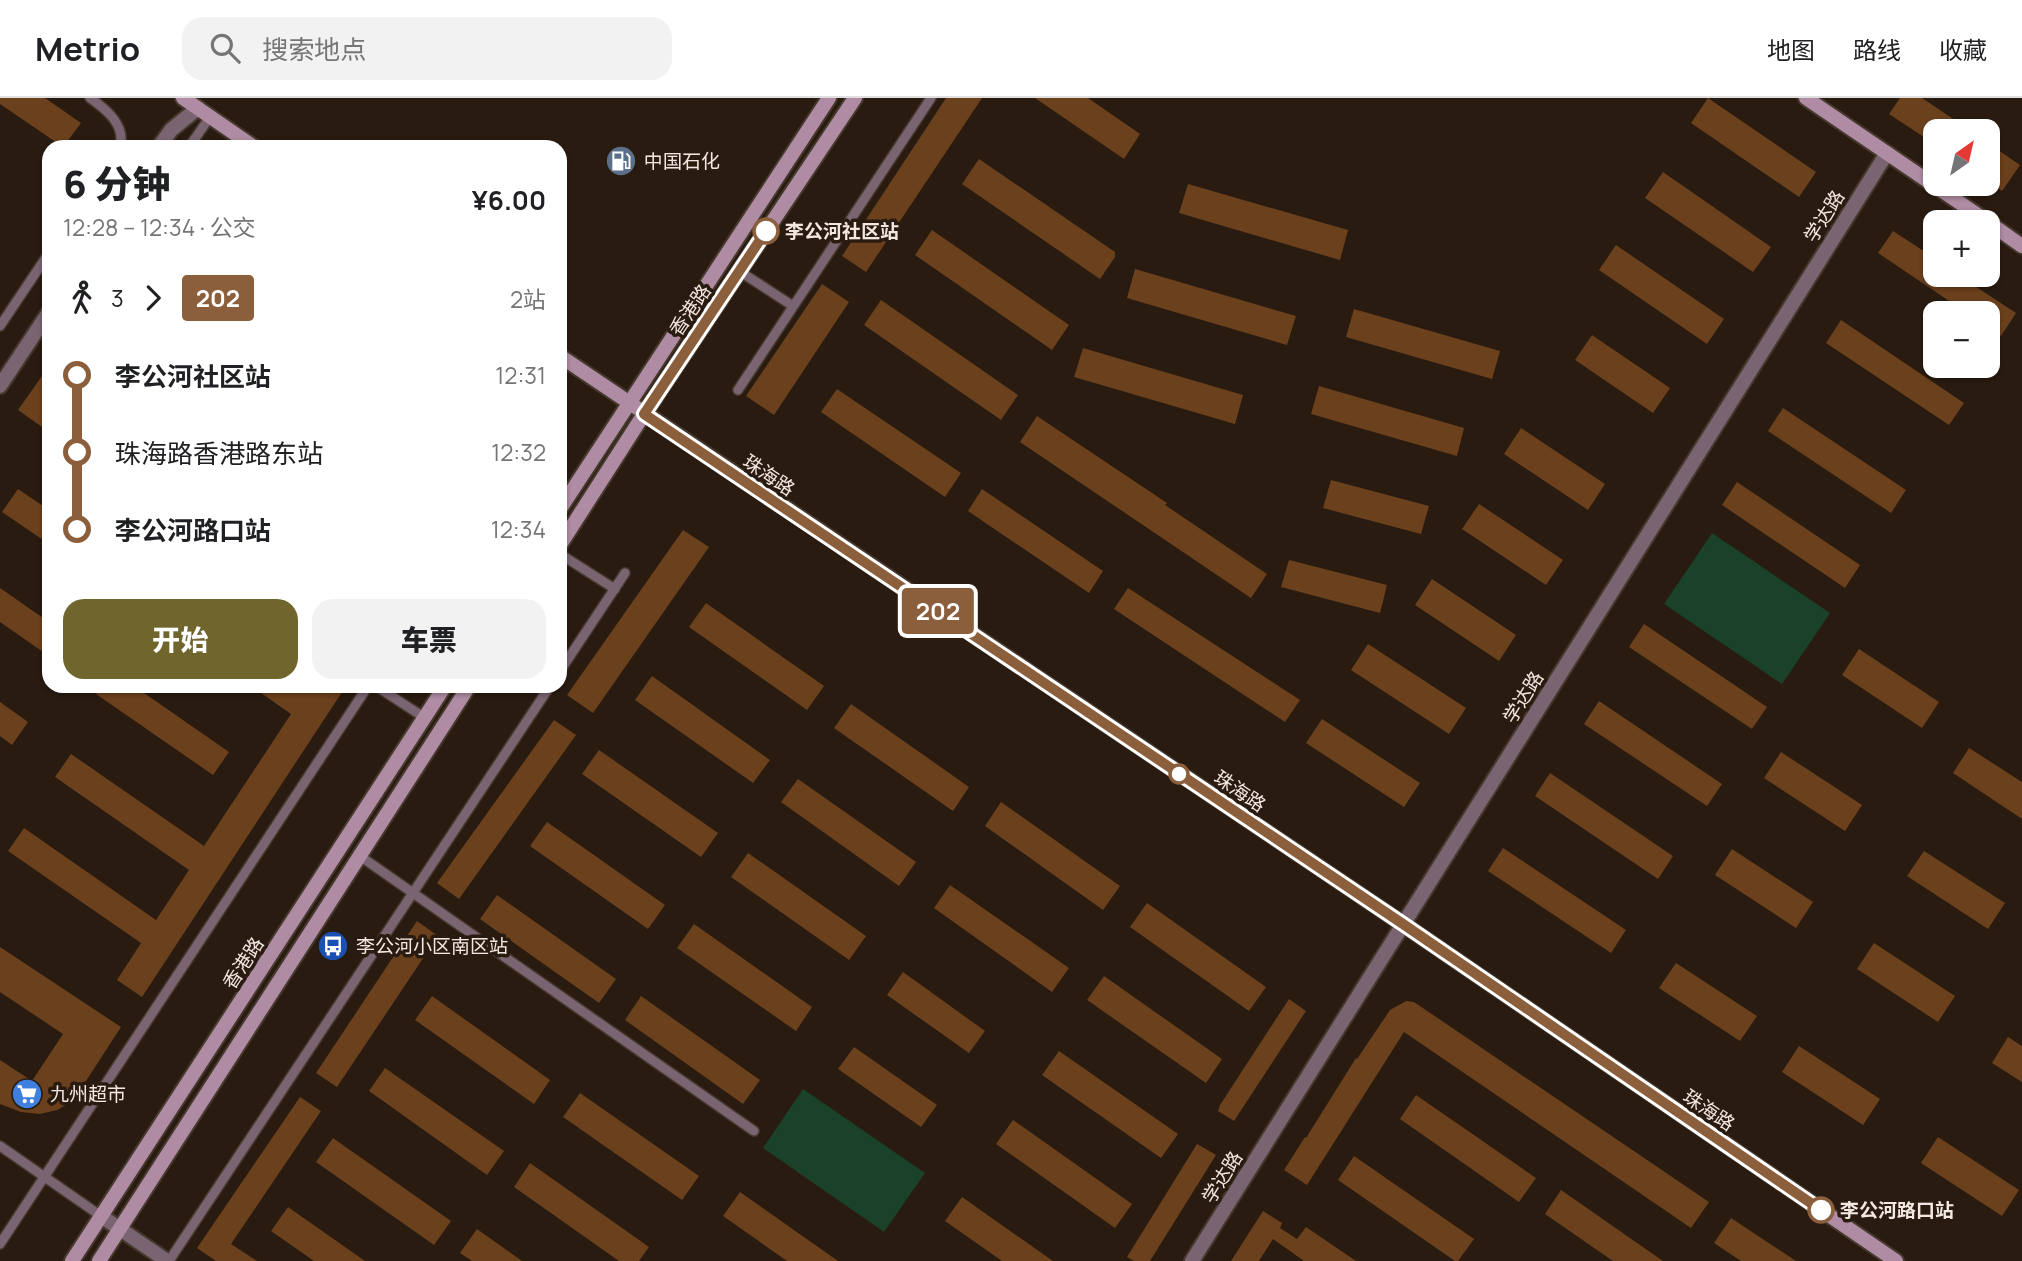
<!DOCTYPE html>
<html lang="zh">
<head>
<meta charset="utf-8">
<style>
  :root { --surface:#fff; --page:#f2f2f2; --text:#202124; --muted:#757577; --line:#e0e0e0; --accent:#6f652d }
  body { margin:0; font-family:Manrope,"Noto Sans SC",sans-serif; background:var(--page); color:var(--text); height:100vh; display:flex; flex-direction:column; font-size:26px; white-space:nowrap }
  * { box-sizing:border-box; margin:0 }
  p { font-size:23px; color:var(--muted) }
  .icon { flex:none; width:38px; height:38px; fill:none; stroke:currentColor; stroke-width:2; stroke-linecap:round; stroke-linejoin:round }
  .map { position:relative; flex:1; overflow:hidden }
  .side { position:absolute; left:42px; top:42px; width:525px; height:553px; display:flex; flex-direction:column; background:var(--surface); border-radius:21px; box-shadow:0 2px 5px #0004 }
  .side>* { flex:none }
  .badge { padding:0 14px; border-radius:5px; font-size:24px; line-height:46px }
  .needle { width:46px; rotate:34deg }
  .controls { position:absolute; left:1923px; top:21px; display:grid; gap:14px }
  .controls a { display:grid; place-items:center; width:77px; height:77px; border-radius:14px; background:var(--surface); box-shadow:0 2px 5px #0004; font-size:35px }
  .map>.badge { position:absolute; translate:-50% -50%; box-shadow:0 0 0 4px #fff }
  .legs { display:flex; align-items:center; gap:10px; height:77px; padding:0 21px; font-size:23px }
  .legs p { margin-inline-start:auto }
  .head { display:flex; align-items:center; justify-content:space-between; height:119px; padding:0 21px }
  h1 { font-size:38px; font-weight:800; line-height:52px }
  .action { display:flex; gap:14px; margin-top:auto; padding:14px 21px }
  .action a { flex:1; height:80px; border-radius:21px; background:var(--accent); color:#fff; font-size:28px; font-weight:800; line-height:80px; text-align:center }
  .action a+a { background:var(--page); color:var(--text) }
  ul { padding:0 21px; list-style:none }
  li { display:flex; align-items:center; gap:24px; height:77px; font-size:26px }
  li i { display:grid; place-items:center; width:10px; height:100%; margin:0 9px; background:currentColor }
  li i::after { content:''; width:18px; height:18px; margin:-9px; border:5px solid; border-radius:50%; background:var(--surface) }
  li p { margin-inline-start:auto }
  li:first-child i { background:linear-gradient(#0000 50%,currentColor 0) }
  li:last-child i { background:linear-gradient(currentColor 50%,#0000 0) }
  header { display:flex; align-items:center; gap:42px; box-sizing:border-box; height:98px; padding:0 35px; background:var(--surface); border-bottom:2px solid var(--line) }
  header strong { font-size:33px }
  nav { display:flex; gap:38px; margin-inline-start:auto; font-size:24px }
  .search { width:490px; height:63px; background:var(--page); display:flex; align-items:center; gap:18px; box-sizing:border-box; padding:0 24px; border-radius:21px; color:var(--muted); font-size:26px }
  .map>svg:first-child { display:block }
</style>
</head>
<body>
<header>
<strong>Metrio</strong>
<div class="search"><svg class="icon" aria-label="search" viewBox="0 0 24 24"><circle cx="10" cy="10" r="6"/><path d="M15 15l6 6"/></svg>搜索地点</div>
<nav><a>地图</a><a>路线</a><a>收藏</a></nav>
</header>
<div class="map">
<svg width="2022" height="1163" viewBox="0 0 2022 1163">
  <rect width="100%" height="100%" fill="#291b10"/>
  <g fill="#1a412a">
    <path d="M1712 435 1830 515 1782 586 1664 506Z"/>
    <path d="M803 991 925 1075 884 1134 763 1050Z"/>
  </g>
  <g fill="#6b401c">
    <path d="M0 0H45L81 25 63 49 0 6Z"/>
    <path d="M946 0H982L866 174 842 158Z"/>
    <path d="M1035 0H1088L1140 36 1124 61Z"/>
    <path d="M1708 0 1816 74 1799 99 1691 25Z"/>
    <path d="M1900 0H1922L1971 33H1936V47L1889 16Z"/>
    <path d="M1988 45 2020 67 2002 93 1988 83Z"/>
    <path d="M979 61 1115 154V159L1100 181 962 86Z"/>
    <path d="M1663 74 1771 149 1753 174 1645 100Z"/>
    <path d="M1188 86 1348 132 1340 162 1179 115Z"/>
    <path d="M932 132 1069 227 1052 252 915 157Z"/>
    <path d="M1893 133 1936 161V177H1958L2016 215 2001 238 1988 229V215H1967L1878 155Z"/>
    <path d="M1616 147 1724 221 1707 246 1599 172Z"/>
    <path d="M1135 171 1296 218 1287 247 1127 200Z"/>
    <path d="M822 186 849 204 774 317 746 298Z"/>
    <path d="M881 202 1018 297 1001 322 864 227Z"/>
    <path d="M1354 211 1500 253 1492 281 1346 239Z"/>
    <path d="M1841 222 1964 305 1949 327 1826 245Z"/>
    <path d="M1592 237 1670 290 1653 315 1575 262Z"/>
    <path d="M1083 250 1243 297 1235 326 1074 279Z"/>
    <path d="M49 268V334L18 312Z"/>
    <path d="M1319 288 1464 330 1457 358 1311 316Z"/>
    <path d="M837 291 961 375 945 399 821 314Z"/>
    <path d="M1783 310 1906 392 1891 415 1768 333Z"/>
    <path d="M1037 318 1167 405 1165 407 1267 476 1251 500 1020 344Z"/>
    <path d="M1521 330 1605 386 1588 412 1504 356Z"/>
    <path d="M1331 382 1429 408 1421 436 1323 410Z"/>
    <path d="M1737 384 1860 467 1845 490 1722 407Z"/>
    <path d="M18 391 49 412V446L2 414Z"/>
    <path d="M982 391 1103 473 1089 495 968 413Z"/>
    <path d="M1479 406 1563 462 1546 487 1462 431Z"/>
    <path d="M683 432 709 449 593 615 567 597Z"/>
    <path d="M1289 462 1387 487 1380 515 1281 489Z"/>
    <path d="M1432 481 1516 537 1499 563 1415 507Z"/>
    <path d="M0 490 49 524V558L0 524Z"/>
    <path d="M1128 490 1300 602 1285 624 1114 511Z"/>
    <path d="M706 505 824 588 807 612 689 529Z"/>
    <path d="M1644 526 1767 609 1752 631 1629 549Z"/>
    <path d="M1368 546 1466 610 1449 636 1351 572Z"/>
    <path d="M1859 551 1939 604 1922 630 1842 577Z"/>
    <path d="M652 578 770 662 753 685 635 602Z"/>
    <path d="M101 588H134L229 654 213 677 96 596Z"/>
    <path d="M251 588H346L142 899 117 882 141 845 8 753 24 730 156 822 189 772 55 679 71 656 204 748 291 616Z"/>
    <path d="M1599 603 1722 686 1707 708 1584 626Z"/>
    <path d="M0 604 28 624 12 647 0 638Z"/>
    <path d="M851 606 969 689 953 713 834 630Z"/>
    <path d="M1322 621 1420 685 1404 709 1306 645Z"/>
    <path d="M554 622 576 637 459 801 437 785Z"/>
    <path d="M1969 650 2022 684V721L1953 675Z"/>
    <path d="M599 652 718 735 701 759 582 676Z"/>
    <path d="M1781 654 1862 707 1845 733 1764 680Z"/>
    <path d="M1550 675 1673 758 1658 781 1535 698Z"/>
    <path d="M798 681 916 764 899 788 781 704Z"/>
    <path d="M1001 704 1120 788 1103 812 985 728Z"/>
    <path d="M547 724 665 807 648 831 530 748Z"/>
    <path d="M1503 750 1626 832 1611 855 1488 773Z"/>
    <path d="M1732 751 1813 804 1796 830 1715 777Z"/>
    <path d="M1924 753 2005 805 1988 831 1907 778Z"/>
    <path d="M748 755 866 838 849 862 731 779Z"/>
    <path d="M950 787 1069 870 1052 894 934 810Z"/>
    <path d="M497 797 616 881 599 905 480 821Z"/>
    <path d="M1147 805 1266 889 1249 913 1130 829Z"/>
    <path d="M417 823 438 838 337 989 316 975Z"/>
    <path d="M694 826 812 909 796 933 677 850Z"/>
    <path d="M1874 845 1955 898 1938 924 1857 871Z"/>
    <path d="M0 849 121 929 73 1003 57 1012 40 1016 21 1014 0 1006V962L32 983 63 936 0 894Z"/>
    <path d="M1676 865 1757 918 1740 943 1659 890Z"/>
    <path d="M903 874 985 933 969 955 887 897Z"/>
    <path d="M1104 878 1222 961 1206 985 1087 902Z"/>
    <path d="M432 898 550 982 534 1006 415 922Z"/>
    <path d="M641 898 760 982 743 1006 625 922Z"/>
    <path d="M1289 901 1306 913 1234 1023 1218 1013 1220 1007Z"/>
    <path d="M1406 903 1414 904 1709 1104 1691 1130 1404 934 1307 1087 1284 1072 1305 1039 1306 1040 1356 960 1357 961 1390 912Z"/>
    <path d="M2008 939 2022 948V984L1992 965Z"/>
    <path d="M1799 948 1880 1001 1863 1027 1782 974Z"/>
    <path d="M854 949 937 1007 921 1029 838 971Z"/>
    <path d="M1059 953 1178 1036 1161 1060 1042 977Z"/>
    <path d="M385 970 504 1053 487 1077 369 993Z"/>
    <path d="M580 995 699 1078 682 1102 563 1019Z"/>
    <path d="M1416 997 1536 1080 1519 1104 1400 1021Z"/>
    <path d="M300 999 321 1013 231 1146 257 1163H216L197 1150Z"/>
    <path d="M1013 1022 1132 1106 1115 1130 996 1046Z"/>
    <path d="M1938 1039 2019 1092 2002 1118 1921 1065Z"/>
    <path d="M333 1040 451 1123 434 1147 316 1064Z"/>
    <path d="M1197 1046 1216 1057 1150 1163H1134L1127 1159Z"/>
    <path d="M1354 1058 1474 1141 1458 1163H1455L1338 1082Z"/>
    <path d="M530 1065 649 1149 639 1163H619L514 1089Z"/>
    <path d="M1561 1092 1663 1163H1613L1545 1116Z"/>
    <path d="M740 1094 838 1163H787L723 1118Z"/>
    <path d="M962 1099 1053 1163H1002L945 1123Z"/>
    <path d="M288 1109 365 1163H314L271 1133Z"/>
    <path d="M1263 1113 1282 1125 1280 1130 1297 1141 1306 1129 1356 1163H1304L1273 1141 1259 1163H1231Z"/>
    <path d="M1731 1120 1796 1163H1741L1714 1145Z"/>
    <path d="M477 1131 522 1163H472L460 1155Z"/>
  </g>
  <g fill="none" stroke-linecap="round" stroke-linejoin="round">
    <g stroke="#45382d" stroke-width="12">
      <g id="lane">
        <path d="M90 0C106 11 126 27 120 49"/>
        <path d="M189 49 210 19"/>
        <path d="M739 173 793 208"/>
        <path d="M0 228 49 155"/>
        <path d="M738 292 931 0"/>
        <path d="M560 456 615 491"/>
        <path d="M560 573 625 475"/>
        <path d="M376 588 425 620"/>
        <path d="M360 758 754 1033"/>
        <path d="M0 1048 101 1118"/>
        <path d="M0 1146 368 588"/>
        <path d="M169 1163 550 588"/>
      </g>
    </g>
    <g stroke="#45382d" stroke-width="18">
      <g id="street">
        <path d="M159 49 171 32 198 10"/>
        <path d="M0 288 49 214"/>
        <path d="M101 1118 167 1163"/>
        <path d="M1192 1163 1887 55"/>
      </g>
    </g>
    <g stroke="#45382d" stroke-width="18">
      <g id="secondary">
        <path d="M183 0 254 49"/>
        <path d="M1806 0 1988 124"/>
        <path d="M1988 124 2022 148"/>
        <path d="M560 258 1403 826 1896 1163"/>
        <path d="M560 411 829 0"/>
        <path d="M560 447 644 316 855 0"/>
        <path d="M72 1163 445 588"/>
        <path d="M99 1163 469 588"/>
      </g>
    </g>
    <use href="#lane" stroke="#7a6472" stroke-width="9"/>
    <use href="#street" stroke="#7a6472" stroke-width="14"/>
    <use href="#secondary" stroke="#af8ca3" stroke-width="14"/>
  </g>
  <g fill="none" stroke-linecap="round" stroke-linejoin="round">
    <g stroke="#fff" stroke-width="16">
      <path id="line-1" d="M766 133 644 316 1403 826 1821 1112"/>
    </g>
    <use href="#line-1" stroke="#8b5e3c" stroke-width="10"/>
  </g>
  <defs>
    <g id="fuel-disc" transform="scale(1.575)"><circle r="9.5" fill="#5c6f8a" stroke="#291b10"/><path d="M-5.5-6h7V0h2V4h1.3V-2.5L3-4.5l.8-.8L6-3V5H2.5V1h-1V6h-7ZM-4.2-4.7v3.2H.2V-4.7Z" fill="#fff"/></g>
    <g id="bus-disc" transform="scale(1.575)"><circle r="9.5" fill="#1a4fb4" stroke="#291b10"/><path d="M-5-6H5V4H4V6H2V4H-2V6H-4V4H-5ZM-3.5-4V0h7V-4ZM-3.5 1.2v1.5H-2V1.2ZM2 1.2v1.5H3.5V1.2Z" fill="#fff"/></g>
    <g id="supermarket-disc" transform="scale(1.575)"><circle r="9.5" fill="#3f7fe0" stroke="#291b10"/><path d="M-6-5.5h2.5l.6 2H6L4.5 2H-2.5L-4.4-4H-6ZM-1.5 3.2a1.3 1.3 0 1 0 .1 0ZM3 3.2a1.3 1.3 0 1 0 .1 0Z" fill="#fff"/></g>
  </defs>
  <g fill-rule="evenodd">
    <use href="#fuel-disc" x="621" y="63"/>
    <use href="#bus-disc" x="333" y="848"/>
    <use href="#supermarket-disc" x="27" y="996"/>
  </g>
  <g fill="#fff" stroke="#8b5e3c" stroke-width="3.5">
    <circle cx="766" cy="133" r="12"/>
    <circle cx="1179" cy="676" r="9"/>
    <circle cx="1821" cy="1112" r="12"/>
  </g>
  <g text-anchor="middle" dominant-baseline="central" stroke-width="7" stroke-linejoin="round" paint-order="stroke">
    <g font-size="19" fill="#f3e8e1" stroke="#291b10" text-anchor="start">
      <text x="644" y="63">中国石化</text>
      <text x="356" y="848">李公河小区南区站</text>
      <text x="50" y="996">九州超市</text>
    </g>
    <g font-size="19" fill="#f3e8e1" stroke="#291b10">
      <text transform="translate(1824 118) rotate(-58)">学达路</text>
      <text transform="translate(690 212) rotate(-56)">香港路</text>
      <text transform="translate(769 377) rotate(34)">珠海路</text>
      <text transform="translate(1523 599) rotate(-58)">学达路</text>
      <text transform="translate(1240 693) rotate(34)">珠海路</text>
      <text transform="translate(243 865) rotate(-57)">香港路</text>
      <text transform="translate(1709 1012) rotate(34)">珠海路</text>
      <text transform="translate(1222 1079) rotate(-58)">学达路</text>
    </g>
    <g font-size="19" font-weight="bold" fill="#f3e8e1" stroke="#291b10" text-anchor="start">
      <text x="785" y="133">李公河社区站</text>
      <text x="1840" y="1112">李公河路口站</text>
    </g>
  </g>
</svg>
<div class="controls">
<a><svg class="needle" viewBox="-14 -14 28 28"><path d="M0-13l5 13h-10z" fill="#e53935"/><path d="M0 13l5-13h-10z" fill="#757577"/></svg></a>
<a>+</a>
<a>−</a>
</div>
<b class="badge" style="left:938px;top:513px;background:#8b5e3c;color:#fff">202</b>
<section class="side">
<div class="head"><div><h1>6 分钟</h1><p>12:28 – 12:34 · 公交</p></div><b>¥6.00</b></div>
<div class="legs"><svg class="icon" aria-label="walk" viewBox="0 0 24 24"><circle cx="13" cy="4" r="2"/><path d="M13 8l-2 6 4 7M11 14l-3 7M7 12l3-4h3l4 4"/></svg>3<svg class="icon" aria-label="forward" viewBox="0 0 24 24"><path d="M9 5l7 7-7 7"/></svg><b class="badge" style="background:#8b5e3c;color:#fff">202</b><p>2站</p></div>
<ul>
<li><i style="color:#8b5e3c"></i><b>李公河社区站</b><p>12:31</p></li>
<li><i style="color:#8b5e3c"></i><span>珠海路香港路东站</span><p>12:32</p></li>
<li><i style="color:#8b5e3c"></i><b>李公河路口站</b><p>12:34</p></li>
</ul>
<div class="action"><a>开始</a><a>车票</a></div>
</section>
</div>
</body>
</html>
